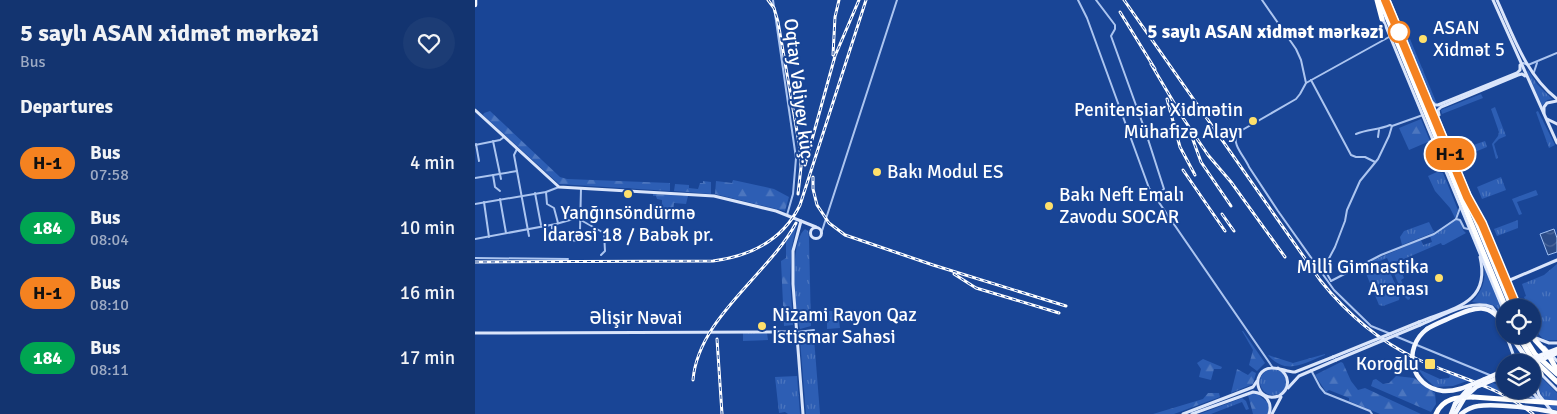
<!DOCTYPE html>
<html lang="en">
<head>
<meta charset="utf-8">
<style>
  :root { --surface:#133470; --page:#1c3c75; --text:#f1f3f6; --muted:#9daac3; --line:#324f83 }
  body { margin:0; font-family:Signika,sans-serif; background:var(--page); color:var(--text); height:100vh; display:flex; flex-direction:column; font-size:19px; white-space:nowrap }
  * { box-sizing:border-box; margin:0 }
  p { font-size:16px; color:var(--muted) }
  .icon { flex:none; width:28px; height:28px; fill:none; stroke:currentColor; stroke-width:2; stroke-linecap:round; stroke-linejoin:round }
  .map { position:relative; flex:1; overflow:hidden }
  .sheet { display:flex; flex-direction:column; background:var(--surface); width:475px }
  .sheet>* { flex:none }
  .badge { padding:0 10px; border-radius:16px; font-size:18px; line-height:32px }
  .tools { position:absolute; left:1021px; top:299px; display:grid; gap:10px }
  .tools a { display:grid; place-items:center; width:45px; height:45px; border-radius:50%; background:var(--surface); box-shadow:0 1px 4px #0004,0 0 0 1px var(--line); font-size:25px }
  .map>.badge { position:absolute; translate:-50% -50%; box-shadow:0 0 0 2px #fff }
  h2 { padding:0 20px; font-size:19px; line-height:45px }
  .round { display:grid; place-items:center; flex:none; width:52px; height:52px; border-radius:26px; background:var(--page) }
  .head { display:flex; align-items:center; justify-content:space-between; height:85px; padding:0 20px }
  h1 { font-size:24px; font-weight:800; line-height:38px }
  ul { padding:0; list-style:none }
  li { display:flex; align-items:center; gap:15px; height:65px; padding:0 20px }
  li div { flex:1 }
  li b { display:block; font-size:19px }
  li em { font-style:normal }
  li .badge { min-width:55px; font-weight:700; text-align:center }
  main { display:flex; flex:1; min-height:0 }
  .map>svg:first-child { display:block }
</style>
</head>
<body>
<main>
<section class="sheet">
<div class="head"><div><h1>5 saylı ASAN xidmət mərkəzi</h1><p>Bus</p></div><a class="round"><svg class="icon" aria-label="heart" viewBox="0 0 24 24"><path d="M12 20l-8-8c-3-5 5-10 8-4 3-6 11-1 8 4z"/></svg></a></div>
<h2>Departures</h2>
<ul>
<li><span class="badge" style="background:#f58220;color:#111">H-1</span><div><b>Bus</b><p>07:58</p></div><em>4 min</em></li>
<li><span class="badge" style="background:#00a651;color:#fff">184</span><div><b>Bus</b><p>08:04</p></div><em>10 min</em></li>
<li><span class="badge" style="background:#f58220;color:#111">H-1</span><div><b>Bus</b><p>08:10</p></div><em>16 min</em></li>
<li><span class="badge" style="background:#00a651;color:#fff">184</span><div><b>Bus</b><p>08:11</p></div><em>17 min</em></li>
</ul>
</section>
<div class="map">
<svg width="1082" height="414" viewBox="0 0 1082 414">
  <defs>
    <pattern id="grass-tufts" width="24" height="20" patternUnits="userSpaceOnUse" patternTransform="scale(1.25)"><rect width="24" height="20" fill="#2d5eb4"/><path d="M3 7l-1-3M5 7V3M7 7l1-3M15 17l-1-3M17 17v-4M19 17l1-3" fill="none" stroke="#4c76bf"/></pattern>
    <pattern id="forest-firs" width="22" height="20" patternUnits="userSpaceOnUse" patternTransform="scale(1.25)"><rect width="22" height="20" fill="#2d5eb4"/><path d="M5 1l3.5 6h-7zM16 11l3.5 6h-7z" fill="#4c76bf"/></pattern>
    <pattern id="water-waves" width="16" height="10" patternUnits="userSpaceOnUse" patternTransform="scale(1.25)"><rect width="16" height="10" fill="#2b4c88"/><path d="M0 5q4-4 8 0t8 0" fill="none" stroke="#4b679a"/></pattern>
  </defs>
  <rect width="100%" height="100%" fill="#194596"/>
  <g fill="url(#grass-tufts)">
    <path d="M935 39 962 104 959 103 932 40Z"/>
    <path d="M1053 70 1062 84 1077 99 1072 100 1067 106 1052 72Z"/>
    <path d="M1006 94 1008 98 967 114 966 110Z"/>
    <path d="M1020 107 1031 136 1024 139 1019 144 1023 158 1021 159 1017 144 1023 136 1024 132 1016 109Z"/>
    <path d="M1063 111 1080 145 1074 148 1061 112Z"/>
    <path d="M1010 141 1012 147 990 156 987 149Z"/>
    <path d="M962 172 968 173 983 210 980 218 975 208 960 191 953 176Z"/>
    <path d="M1026 177 1031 190 1007 199 1002 187Z"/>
    <path d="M1061 190 1063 195 1042 202 1047 214 1044 215 1037 199Z"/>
    <path d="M980 220 985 221 988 230 991 233 969 245H967L966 243 922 262 929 278 926 280 930 289 934 288 935 299 933 300 929 296 912 258 875 273 901 259 946 240 948 245 957 242 955 236Z"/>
    <path d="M1043 220V228L1022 236 1019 229Z"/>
    <path d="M954 222 958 230 960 232 927 245 925 237 929 231Z"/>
    <path d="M330 229 333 231 334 238 336 326 325 329C319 310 314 242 330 229Z"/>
    <path d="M911 263 925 295 924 300 908 306 904 305 890 271Z"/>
    <path d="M1082 264V340C1078 340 1073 341 1069 339 1060 334 1058 317 1058 308L1053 307 1049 297 1051 296 1047 284 1069 275Z"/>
    <path d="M1009 267 1028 313 1018 305 997 302C1007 291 1011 281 1009 267Z"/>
    <path d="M354 311H366L367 321H364L365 328 352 329V321H355Z"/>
    <path d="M268 333H292L293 340 268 341Z"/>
    <path d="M339 338 345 414H331L325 340Z"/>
    <path d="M943 369 965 379 974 378 975 376 972 373 995 380 978 386 960 387 949 377Z"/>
    <path d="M1058 369 1082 393V410L1077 409C1066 399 1061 384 1058 369Z"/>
    <circle cx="798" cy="382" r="13"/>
    <path d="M322 376 325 414H313L310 412 304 413 300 377Z"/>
    <path d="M1018 383 1030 388V390H1036L1046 395 1045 398 1031 396 1010 387Z"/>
    <path d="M767 398 771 401 774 409 771 410 767 402 736 414H725Z"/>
  </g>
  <g fill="url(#forest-firs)">
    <path d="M15 111 85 177 92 179 195 183V191L84 184 8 115 9 113Z"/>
    <path d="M946 119 955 141 934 150 924 128Z"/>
    <path d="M258 180 299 189 314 197 310 211 240 194 241 181 257 183Z"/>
    <path d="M228 181 236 182V194L199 191 200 184 214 185V188L223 189 225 183H228Z"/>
    <path d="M178 194 213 196 211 204 199 203 197 220H187L188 215 175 214V204H187V200L182 199 181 196H178Z"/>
    <path d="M322 223 317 246 315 279 318 325 309 326 306 261 311 258V241Z"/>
    <path d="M767 331H768L790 363 782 371 774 365 778 350Z"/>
    <path d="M850 354V355C829 363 811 376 793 355L818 363Z"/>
    <path d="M728 359 747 367 746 369H739L736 380 724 377 726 369 722 363Z"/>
    <path d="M866 362 868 363 876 381 883 390 890 388 946 414H905L874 401V398L854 390 851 392 840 375Z"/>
    <path d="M762 369 773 375 777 371 781 373 778 384 756 393Z"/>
    <path d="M921 376 939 378 960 393 961 404 956 412 896 386 898 380 901 379 908 384 914 383Z"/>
    <path d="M733 393H744L745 397 699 414H678L728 399Z"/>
    <path d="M779 393C786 394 781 392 786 397 794 404 794 401 793 414H778L773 395Z"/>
  </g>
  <path fill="url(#water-waves)" stroke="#9ebff3" d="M1079 229 1082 238V252L1073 255 1065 234Z"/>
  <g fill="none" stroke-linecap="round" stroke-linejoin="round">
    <g stroke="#acc5f0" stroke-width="2">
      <path d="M298 0 321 158 318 194 312 215"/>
      <path d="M603 0 612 18 674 188 798 368"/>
      <path d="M621 0 640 25V29L636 36 671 133 689 189 679 196"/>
      <path d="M787 0 821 49 826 60 831 83"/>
      <path d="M914 37 831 83 825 94 821 99 762 133C756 144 770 157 774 167L803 211 859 290 896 326 916 334"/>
      <path d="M1048 63 1053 65 1082 53"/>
      <path d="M1059 72 1062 63"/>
      <path d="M836 80 876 155 881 157H890L900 162"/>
      <path d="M881 134C893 129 904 130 915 125L917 126"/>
      <path d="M903 137 904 130"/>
      <path d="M18 141 26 179"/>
      <path d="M1 144 4 161"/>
      <path d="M0 145 25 140 29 137"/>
      <path d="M42 149 39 155 54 236"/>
      <path d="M18 175 20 187 25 191"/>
      <path d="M0 178 42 171"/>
      <path d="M71 192 72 204 79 208 83 223"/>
      <path d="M60 193 66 225"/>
      <path d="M25 199 31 233"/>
      <path d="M9 202 14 237"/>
      <path d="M0 204 71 192 84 187"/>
      <path d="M981 219 985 220 989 228 993 229"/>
      <path d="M77 225V234"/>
      <path d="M346 234 422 0"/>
      <path d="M0 239 81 224 102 218 129 233 130 251 126 255"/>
      <path d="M91 240 107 241"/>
      <path d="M102 240 105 230 106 188"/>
      <path d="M0 258 93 259"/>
      <path d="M856 281 851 272V264L860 247 870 221 872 210 885 181 903 159 914 136 917 126 948 115"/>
      <path d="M856 281 906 255 959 234 981 219 985 208"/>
      <path d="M322 332 339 330"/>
      <path d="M920 336 1017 376"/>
      <path d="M322 337 340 335"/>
      <path d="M1037 355 1038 362"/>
      <path d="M836 370 845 387 850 393 895 411 897 414"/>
      <path d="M1020 380 1030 387"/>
      <path d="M1038 390 1061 399"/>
    </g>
    <g stroke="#dae5fb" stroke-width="3">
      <path d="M914 0 1042 308"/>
      <path d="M1018 0 1082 143"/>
      <path d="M1022 0C1038 35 1051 75 1082 99"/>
      <path d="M907 17 1030 314"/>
      <path d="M957 102 960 105H963L1042 73 1045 70V65"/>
      <path d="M0 110 84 187 239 196 301 211 341 227"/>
      <path d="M1069 113V107L1072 103 1082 101"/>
      <path d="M964 115 963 110 966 107 1043 75 1047 74 1050 76"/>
      <path d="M1072 119 1082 124"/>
      <path d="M326 221 318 251V284L328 414"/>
      <circle cx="341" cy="233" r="5.5"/>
      <path d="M1030 278 1035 280 1082 260"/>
      <path d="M944 322C978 308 1016 304 1005 257"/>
      <path d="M945 325C965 317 996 298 1017 307L1026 319"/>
      <path d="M1028 325 1030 332"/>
      <path d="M0 333 321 332"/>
      <path d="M1031 335 1041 362"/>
      <path d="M1055 335 1060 340"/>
      <path d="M1061 338 1074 343H1082"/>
      <path d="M1069 347 1082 361"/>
      <path d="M1050 356 1055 362"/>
      <path d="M803 368C815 375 816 388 804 396 780 404 775 370 796 368 804 367 812 372 820 372L858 357"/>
      <path d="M1065 373 1082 390"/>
      <path d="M1058 376 1064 395 1077 412"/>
      <path d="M813 388 824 376 861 360"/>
      <path d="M1056 390 1065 401"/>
      <path d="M708 414 773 389 778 387 782 381"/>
      <path d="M717 414 778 392C790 393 798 402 794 414"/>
      <path d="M797 414 806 397"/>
    </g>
    <g stroke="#f5f8ff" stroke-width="4.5">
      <path d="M0 5V0"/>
      <path d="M952 329C960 324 969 321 977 317 1000 307 1015 301 1030 327"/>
      <path d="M1035 335 1050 356"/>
      <path d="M976 414 980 404"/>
      <path d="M980 414 990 397"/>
    </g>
    <g stroke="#fff" stroke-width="5">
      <path d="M902 0 907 19"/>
      <path d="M905 0 1031 308"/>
      <path d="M910 0 1037 308"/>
      <path d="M1043 335 1056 357 1082 382"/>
      <path d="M1048 335 1060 354 1082 374"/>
      <path d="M1060 340 1073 354 1082 370"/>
      <path d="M1061 366 1066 374"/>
      <path d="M961 414C968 398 982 397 998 397"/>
    </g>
    <g stroke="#fff" stroke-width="3">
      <g id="rail">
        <path d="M293 0 299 8 303 22 325 149 326 167 323 194"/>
        <path d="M649 0 845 280C872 314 902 340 942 359 983 378 1021 385 1058 414"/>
        <path d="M645 12 680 69"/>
        <path d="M358 55 360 17 364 0"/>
        <path d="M676 64 708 118 733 155 756 182 810 257"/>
        <path d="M692 99 705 147 720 175"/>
        <path d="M717 137 726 162 756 206"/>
        <path d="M330 165 360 56 384 0"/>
        <path d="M708 170 750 231"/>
        <path d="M338 177V189L342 205 354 223 370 235 458 265 591 306"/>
        <path d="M747 214 759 231"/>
        <path d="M0 262 238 261C276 256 308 240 325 205L391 0"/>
        <path d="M479 274 501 288 584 313"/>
        <path d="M242 339 247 414"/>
        <path d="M218 380C223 318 294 274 321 223"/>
      </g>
    </g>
    <use href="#rail" stroke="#194596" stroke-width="1" stroke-dasharray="4" stroke-linecap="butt"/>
    <g stroke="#dae5fb" stroke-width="3">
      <path d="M858 357 944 322"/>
      <path d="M861 360 945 325"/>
    </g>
    <g stroke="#f5f8ff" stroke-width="4.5">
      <path d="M952 329C927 348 935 387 968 391 983 392 997 384 1010 379"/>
      <path d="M1049 362 1082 349"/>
      <path d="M1058 363 1082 353"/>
      <path d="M1008 380 1030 370"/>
      <path d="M990 397 1001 387 1030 375"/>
      <path d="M980 404 995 387"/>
      <path d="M986 414C991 410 996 407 1003 406 1021 403 1064 409 1082 413"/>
    </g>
    <path stroke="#fff" stroke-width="5" d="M998 397 1082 403"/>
  </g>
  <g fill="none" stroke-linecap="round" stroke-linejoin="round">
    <g stroke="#fff" stroke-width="11">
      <path id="line" d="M910 0 992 197 1007 224 1042 308"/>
    </g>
    <use href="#line" stroke="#f58220" stroke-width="8"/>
  </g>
  <circle fill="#fff" stroke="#f58220" stroke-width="2.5" cx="924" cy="32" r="10"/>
  <g fill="#ffe06b" stroke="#194596" stroke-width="2">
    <circle cx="948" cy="39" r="5"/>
    <circle cx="778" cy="121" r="5"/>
    <circle cx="402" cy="172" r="5"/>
    <circle cx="153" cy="194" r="5"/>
    <circle cx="574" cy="206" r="5"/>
    <circle cx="964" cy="278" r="5"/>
    <circle cx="287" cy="326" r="5"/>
    <rect x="949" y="358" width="12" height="12" rx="2.5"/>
  </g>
  <g text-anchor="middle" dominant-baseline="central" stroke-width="4" stroke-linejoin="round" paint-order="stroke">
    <g font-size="19" fill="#fff" stroke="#194596" text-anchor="start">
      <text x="958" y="28">ASAN<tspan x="958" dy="22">Xidmət 5</tspan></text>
      <text x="768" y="110" text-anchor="end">Penitensiar Xidmətin<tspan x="768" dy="22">Mühafizə Alayı</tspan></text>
      <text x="412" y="172">Bakı Modul ES</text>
      <text x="584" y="195">Bakı Neft Emalı<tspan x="584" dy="22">Zavodu SOCAR</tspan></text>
      <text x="153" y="213" text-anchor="middle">Yanğınsöndürmə<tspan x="153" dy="22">İdarəsi 18 / Babək pr.</tspan></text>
      <text x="954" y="267" text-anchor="end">Milli Gimnastika<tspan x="954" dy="22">Arenası</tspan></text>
      <text x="297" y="315">Nizami Rayon Qaz<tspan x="297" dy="22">İstismar Sahəsi</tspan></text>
      <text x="944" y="364" text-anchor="end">Koroğlu</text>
    </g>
    <g font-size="19" font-weight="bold" fill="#fff" stroke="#194596" text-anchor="end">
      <text x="909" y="32">5 saylı ASAN xidmət mərkəzi</text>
    </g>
    <g font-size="19" fill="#fff" stroke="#194596">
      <text transform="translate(324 91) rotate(83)">Oqtay Vəliyev küç.</text>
      <text x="161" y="318">Əlişir Nəvai</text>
    </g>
  </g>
</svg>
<div class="tools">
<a><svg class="icon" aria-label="locate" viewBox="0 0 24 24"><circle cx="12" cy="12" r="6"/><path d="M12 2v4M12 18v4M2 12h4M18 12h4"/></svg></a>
<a><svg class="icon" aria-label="layers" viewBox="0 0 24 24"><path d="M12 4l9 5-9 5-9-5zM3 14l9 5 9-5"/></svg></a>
</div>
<b class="badge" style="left:975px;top:154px;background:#f58220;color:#111">H-1</b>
</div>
</main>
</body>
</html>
